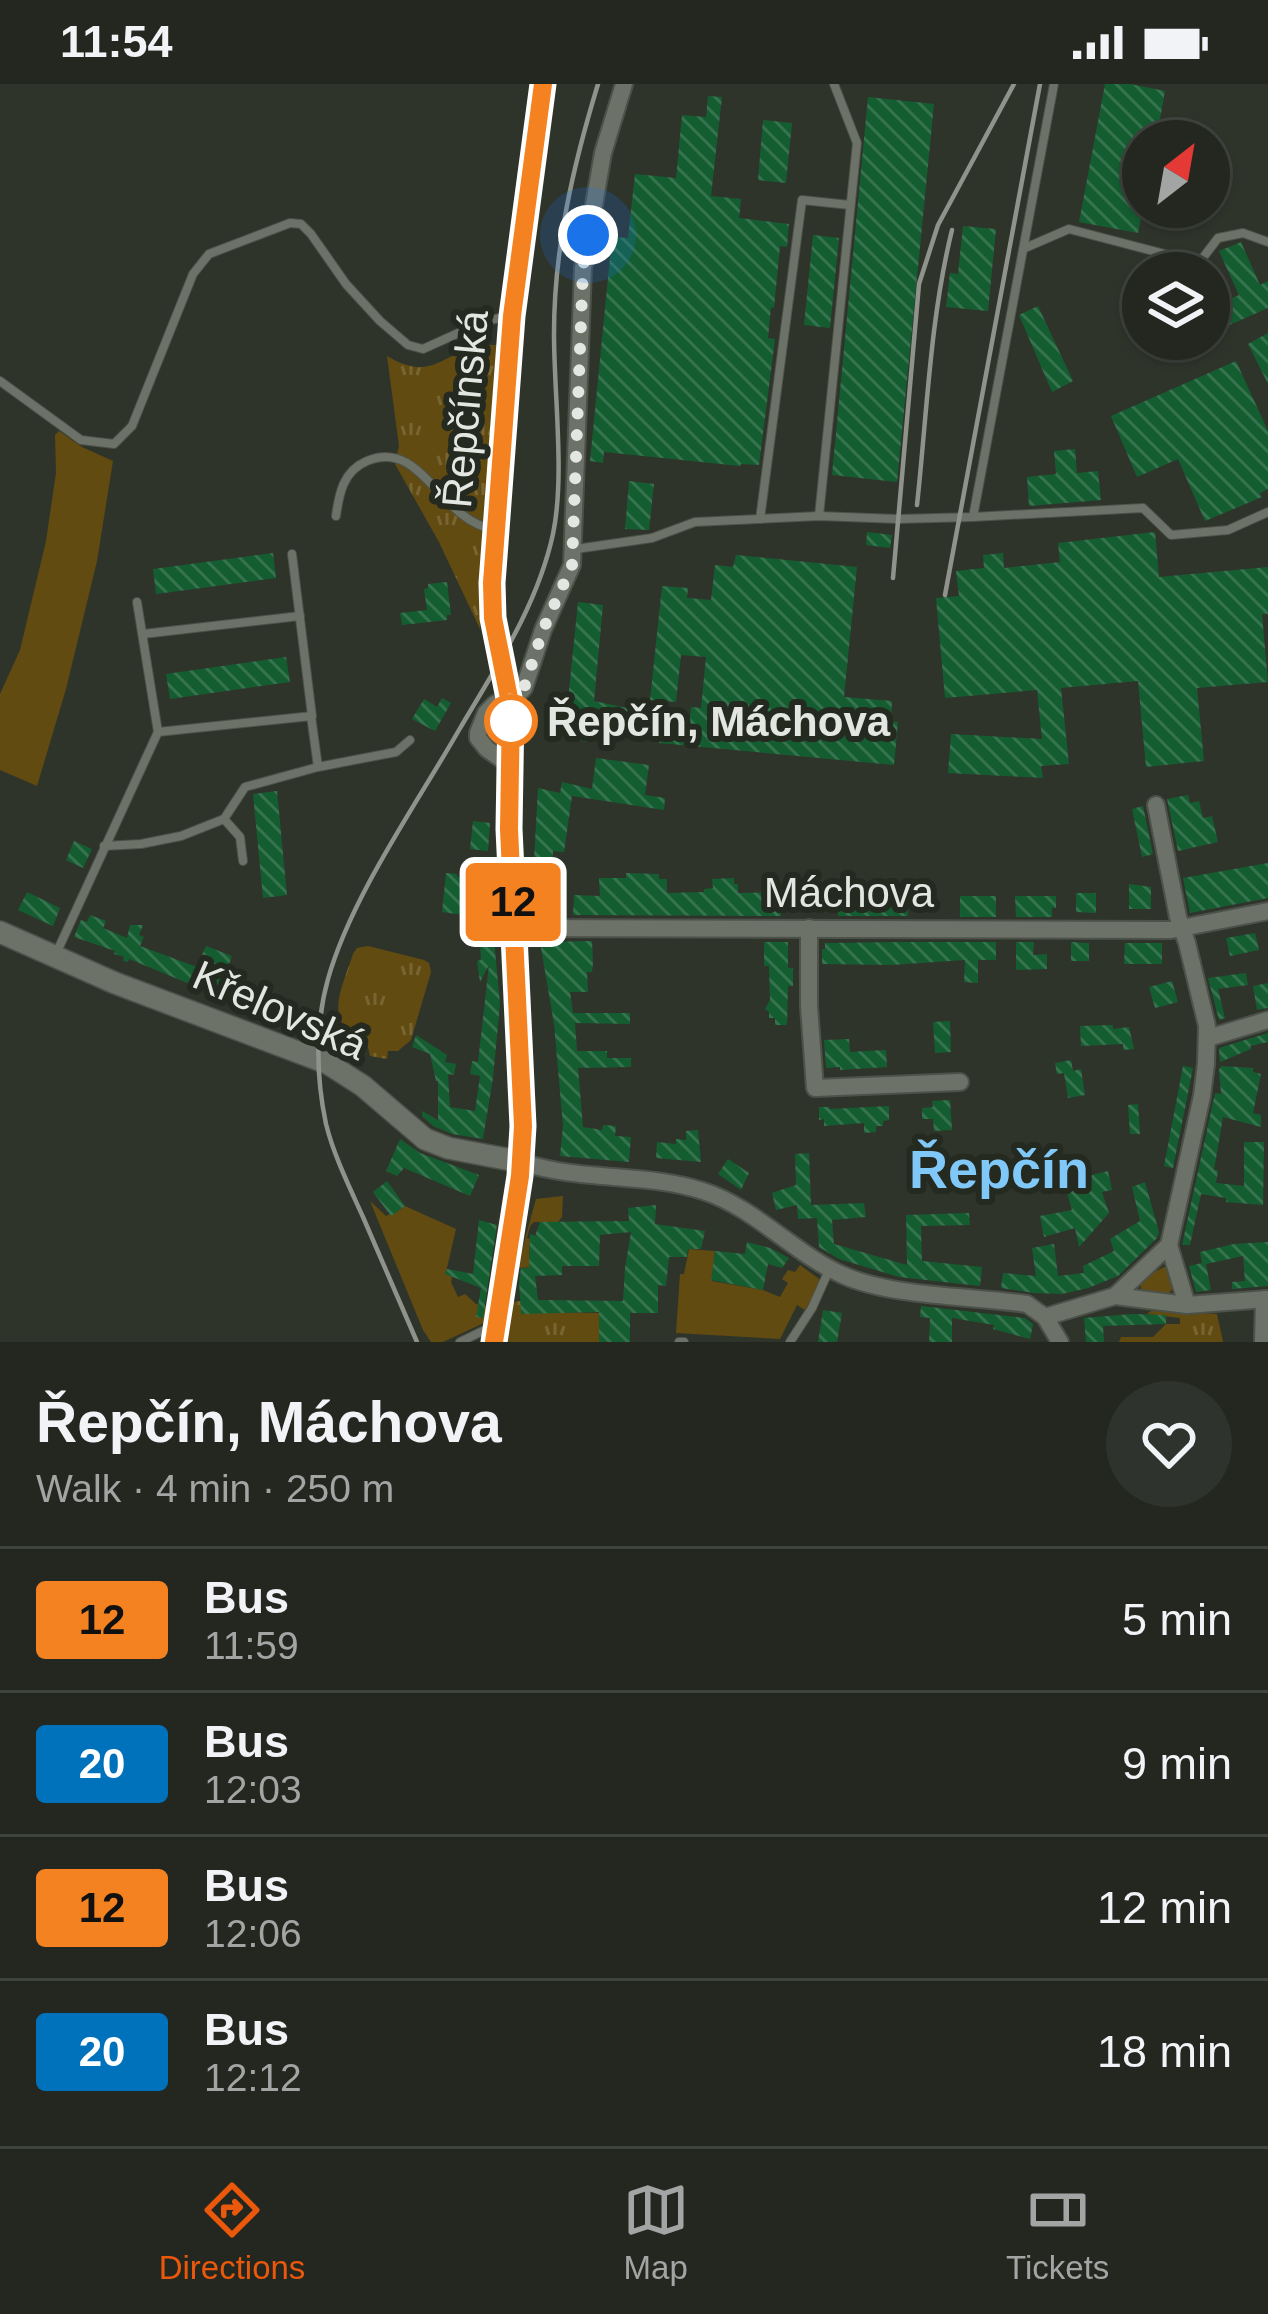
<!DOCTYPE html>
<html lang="en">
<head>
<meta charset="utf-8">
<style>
  :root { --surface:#232720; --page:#2f332d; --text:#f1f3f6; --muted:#a3a5a5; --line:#40443e; --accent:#ea580c }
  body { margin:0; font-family:Helvetica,sans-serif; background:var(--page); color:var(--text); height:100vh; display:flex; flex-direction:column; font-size:45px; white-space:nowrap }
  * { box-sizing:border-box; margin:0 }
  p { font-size:39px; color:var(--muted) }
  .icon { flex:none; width:66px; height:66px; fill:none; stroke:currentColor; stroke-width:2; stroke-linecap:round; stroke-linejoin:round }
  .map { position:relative; height:1258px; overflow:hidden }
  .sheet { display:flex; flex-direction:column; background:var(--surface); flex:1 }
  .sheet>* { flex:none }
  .badge { padding:0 24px; border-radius:9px; font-size:42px; line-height:78px }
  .needle { width:78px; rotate:31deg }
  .tools { position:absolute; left:1122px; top:36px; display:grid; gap:24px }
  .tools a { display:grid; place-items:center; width:108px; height:108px; border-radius:50%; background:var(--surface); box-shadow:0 3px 9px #0004,0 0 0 3px var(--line); font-size:60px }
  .you { position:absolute; width:60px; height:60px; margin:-30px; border:9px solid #fff; border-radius:50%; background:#1a73e8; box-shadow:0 0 0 18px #1a73e833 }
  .map>.badge { position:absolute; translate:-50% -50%; box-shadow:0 0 0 6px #fff }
  .round { display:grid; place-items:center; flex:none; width:126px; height:126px; border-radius:63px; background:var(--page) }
  .summary { display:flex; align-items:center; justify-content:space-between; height:204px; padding:0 36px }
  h1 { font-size:57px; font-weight:700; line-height:90px }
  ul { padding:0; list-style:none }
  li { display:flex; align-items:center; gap:36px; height:144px; padding:0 36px; border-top:3px solid var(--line) }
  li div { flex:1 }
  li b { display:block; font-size:45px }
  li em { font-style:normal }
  li .badge { min-width:132px; font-weight:700; text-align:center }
  .status { display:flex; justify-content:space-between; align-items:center; height:84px; padding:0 60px; background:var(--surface); direction:ltr }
  .status svg { height:33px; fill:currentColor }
  .tabs { display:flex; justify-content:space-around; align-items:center; height:168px; border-top:3px solid var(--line); background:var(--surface); font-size:33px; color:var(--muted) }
  .tabs a { display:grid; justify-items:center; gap:6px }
  .tabs .selected { color:var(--accent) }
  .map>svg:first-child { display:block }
</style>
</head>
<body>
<div class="status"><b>11:54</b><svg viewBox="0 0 49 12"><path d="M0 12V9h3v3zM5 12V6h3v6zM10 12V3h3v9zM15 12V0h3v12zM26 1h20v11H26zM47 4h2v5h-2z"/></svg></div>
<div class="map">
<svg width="1268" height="1258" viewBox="0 0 1268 1258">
  <defs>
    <pattern id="grass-tufts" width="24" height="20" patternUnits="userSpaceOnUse" patternTransform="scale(3)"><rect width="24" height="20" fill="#614b11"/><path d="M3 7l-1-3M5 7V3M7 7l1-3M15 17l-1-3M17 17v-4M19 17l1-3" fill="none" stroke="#786533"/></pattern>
    <pattern id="building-back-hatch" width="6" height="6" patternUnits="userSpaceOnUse" patternTransform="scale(3)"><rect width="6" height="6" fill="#145d31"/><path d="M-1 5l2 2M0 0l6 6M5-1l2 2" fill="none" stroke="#36744f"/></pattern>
  </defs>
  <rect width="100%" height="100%" fill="#2f342b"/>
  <g fill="url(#grass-tufts)">
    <path d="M478 261H499L480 545 439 458 395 380 399 362 387 272C429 297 438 274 478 261Z"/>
    <path d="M368 862 424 876 429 879 431 888 411 956 398 967H388L387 975 370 972 368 963C322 937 340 910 353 870L357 864Z"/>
    <path d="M1164 1183 1168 1184 1174 1203 1169 1209 1142 1208 1140 1200 1147 1192Z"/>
    <path d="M521 1217 538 1228 602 1229 599 1258H508L512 1218Z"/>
    <path d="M1151 1227 1217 1230 1223 1258H1119L1121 1253H1153L1166 1240H1180V1234L1147 1230Z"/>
  </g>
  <g fill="#614b11">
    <path d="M59 347 82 363 113 377 97 477 66 605 37 702 0 686V610L20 566 46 457 56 389 55 351Z"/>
    <path d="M563 1112 562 1133 558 1138H534L530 1142 527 1154 530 1155 529 1172 538 1183 517 1184 536 1115Z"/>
    <path d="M370 1117 386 1132 405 1122 456 1145 446 1188 452 1192 451 1198 458 1213 465 1210 476 1220 488 1222 486 1238 443 1258H431L423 1246Z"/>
    <path d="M689 1165 715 1167 712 1197 763 1206 780 1213 788 1199 782 1195 788 1186 795 1188 800 1181 822 1197 805 1226 797 1221 780 1255 676 1249 680 1190H684Z"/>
  </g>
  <g fill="url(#building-back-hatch)" fill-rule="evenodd">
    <path d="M1105 0H1130L1165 7 1156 57H1143V124L1138 149 1079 138Z"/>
    <path d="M708 12 722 13 711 112 741 115 739 134 789 140 787 163 780 162 774 224 771 223 768 254 775 255 759 381 741 380 740 382 604 368 603 379 590 377 612 153 628 154 635 90 676 94 682 31 706 33Z"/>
    <path d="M868 13 934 20 897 398 832 391Z"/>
    <path d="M763 36 792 39 786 99 758 96Z"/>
    <path d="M963 142 996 145 988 227 946 223 950 189 958 190Z"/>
    <path d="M813 151 839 154 830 244 804 241Z"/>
    <path d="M1241 158 1260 201 1268 197V224L1209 250V204L1216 221 1239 211 1219 167Z"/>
    <path d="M1038 222 1073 297 1052 308 1019 231Z"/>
    <path d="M1268 249V300L1248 260Z"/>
    <path d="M1161 255H1200L1167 269Z"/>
    <path d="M1236 277 1268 347V405L1260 409 1262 413 1205 437 1178 375 1137 393 1111 332Z"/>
    <path d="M1075 365 1077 389 1098 387 1101 416 1029 422 1027 393 1056 390 1054 367Z"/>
    <path d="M629 397 654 400 649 446 625 445Z"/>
    <path d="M867 448 892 451 890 464 866 461Z"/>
    <path d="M1155 448 1159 493 1268 483V530H1262L1268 598 1197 604 1204 677 1146 683 1138 597 1061 604 1069 680 1041 682 1043 694 948 689 951 650 1042 655 1037 606 945 614 936 514 959 512 956 487 984 484 983 471 1003 469 1004 484 1060 478 1058 459Z"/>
    <path d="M273 469 276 494 156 510 153 485Z"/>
    <path d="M736 471 857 483 844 613 892 617 891 637 898 638 894 681 659 659 661 641 689 644 691 623 701 624 706 573 681 571 676 618 650 616 662 502 688 504 687 514 711 516 715 481 733 483Z"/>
    <path d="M447 498 451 531H447V536L402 541 400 529 427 526 424 505 428 504V500Z"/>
    <path d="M578 518 603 521 594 617 636 626 632 640 592 632 589 658 564 655Z"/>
    <path d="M286 573 290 598 170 615 166 590Z"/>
    <path d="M442 614 451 619 435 647 412 635 424 615 437 623Z"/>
    <path d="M596 674 649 681 645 711 665 714 664 726 572 712 564 768 553 767 550 831H531L538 704 560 709 562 698 592 705Z"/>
    <path d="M277 707 287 811 263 814 253 710Z"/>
    <path d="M1188 711 1190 719 1199 717 1203 734 1212 732 1218 758 1178 767 1167 715Z"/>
    <path d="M1143 722 1153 770 1142 773 1132 725Z"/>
    <path d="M473 737 490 739 488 767 470 765Z"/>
    <path d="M74 757 92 765 83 784 66 776Z"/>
    <path d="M1268 779V814L1190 829 1183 794Z"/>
    <path d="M446 789 457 790V793L488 791 500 920 493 994 483 1055 452 1050 433 1042 422 1032V1027L438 1036V997H436L430 970 412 963 416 951 447 971 445 978 456 980 454 991 448 990 450 1023 475 1027 480 992 470 990 472 977 478 978 489 881 480 898 477 877 481 876 479 841 472 842 471 832 442 828Z"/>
    <path d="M626 789 659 790V795H667V809L704 808V805L713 804 712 795 734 794V800H738V809L780 808 781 832 573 831 574 811 600 812 599 794H626Z"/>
    <path d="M1129 800 1151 803V825H1129Z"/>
    <path d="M27 808 60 824 53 842 18 826Z"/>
    <path d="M838 808H926V820H908V832H838Z"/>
    <path d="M1076 809H1096V829L1076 828Z"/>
    <rect x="960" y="812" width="36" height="21"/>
    <path d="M1015 812H1056V824H1052V833H1016Z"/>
    <path d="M90 831 106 837 103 844 127 854 130 841H143L139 851 144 853 140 862 197 883 206 862 232 872 224 894 231 897 224 914 129 875 128 878 123 877 124 873 114 870 115 867 74 853 81 836 87 838Z"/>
    <path d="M1255 849 1259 866 1230 872 1226 854Z"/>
    <path d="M592 857 593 878 592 888H587L588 908H570L573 929H630V940L575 939 577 967H607V974H631V983L578 984 583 1043 602 1046 603 1041 616 1042 615 1052 631 1053 629 1078 560 1072 563 1042 554 940 540 858Z"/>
    <path d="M764 858H788V884H793V902H788L787 941H775V934H769V928L765 925 770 916 769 882H764Z"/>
    <path d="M904 858H996V876H978V899L964 898 965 876 892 881 822 880V865H825V859Z"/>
    <path d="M1016 858H1034L1033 871 1047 870V885L1016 886Z"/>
    <path d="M1071 858 1089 859V877H1071Z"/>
    <path d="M1125 859H1162V880H1124Z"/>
    <path d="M1246 889 1248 901 1218 905 1225 934 1219 936 1208 894Z"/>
    <path d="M1172 897 1178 918 1155 924 1149 903Z"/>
    <path d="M1268 899V924L1257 926 1253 902Z"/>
    <path d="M260 905 277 912 269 932 252 925Z"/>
    <path d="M950 937 951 968 935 969 933 938Z"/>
    <path d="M1113 941V945L1129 943 1134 965 1123 966V960L1081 962 1080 942Z"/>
    <path d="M1268 949V958L1250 962 1251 965 1220 978 1219 964Z"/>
    <path d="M849 955 850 968 886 966 887 983 840 986V983L826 984 824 956Z"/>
    <path d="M1071 976 1073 987 1081 985 1085 1011 1068 1014 1064 989 1057 990 1055 979Z"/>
    <path d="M1183 982 1193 984 1173 1084 1164 1082Z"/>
    <path d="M1222 982 1253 984V988L1261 990 1253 1029 1261 1031V1043L1223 1033 1214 1086H1218L1216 1099 1244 1102V1058H1264L1263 1121 1226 1118V1114L1201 1110 1190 1161H1182L1215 1009 1221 1010 1219 985Z"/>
    <path d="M950 1016 952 1046 934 1047 933 1035H922V1024L933 1023 932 1017Z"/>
    <path d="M1138 1020 1140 1050H1130L1128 1021Z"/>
    <path d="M889 1022V1036L883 1037V1042H876V1048L864 1049V1039L824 1042V1035L819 1036V1023H829L830 1025Z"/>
    <path d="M698 1046 701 1078 656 1074 657 1058 676 1060V1055L686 1056V1047Z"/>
    <path d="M400 1055 420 1069 479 1091 470 1112 404 1084 397 1092 386 1087Z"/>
    <path d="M809 1069 811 1121 864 1119 866 1133 832 1136 834 1160 907 1181 906 1131 969 1129 970 1141 921 1142 922 1177 982 1183 980 1202 899 1193 839 1175 819 1163 817 1134 798 1135 797 1121 776 1126 772 1109 796 1101 795 1070Z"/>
    <path d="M728 1075 749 1089 741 1106 718 1090Z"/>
    <path d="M1108 1087 1112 1106 1102 1108 1109 1129 1079 1163 1075 1144 1044 1153 1040 1132 1072 1126 1064 1098Z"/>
    <path d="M387 1097 405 1122 391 1132 373 1108Z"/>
    <path d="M1145 1098 1159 1148 1157 1154 1118 1192 1088 1204 1062 1210 1034 1209 1001 1204 1003 1189 1036 1192 1032 1164 1054 1160 1058 1192 1084 1189 1083 1182 1114 1167 1110 1155 1140 1137 1132 1103Z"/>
    <path d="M656 1121 655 1140 705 1147 701 1165H688L687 1173H669L666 1202 658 1201V1229H630V1258H599V1228L521 1230 519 1198 521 1184H529L530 1150 535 1152 540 1138 629 1137 628 1124ZM631 1148 625 1184 623 1217 538 1216 535 1192 562 1191V1182H599L600 1151Z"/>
    <path d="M479 1136 497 1141 483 1234 476 1233 481 1204 445 1190 447 1185 473 1190Z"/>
    <path d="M747 1158 770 1164 789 1174 782 1184 768 1180 763 1206 711 1196 715 1167 745 1170Z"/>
    <path d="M1268 1158V1202L1232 1205V1198L1245 1197 1243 1172 1206 1180 1211 1206 1196 1208 1189 1182 1202 1179 1200 1168 1234 1160Z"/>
    <path d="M921 1222 1025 1234 1033 1240 1030 1255 993 1245 994 1241 952 1234V1258H929L930 1234 920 1233Z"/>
    <path d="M823 1226 842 1229 837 1258H818Z"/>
    <path d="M1132 1230 1166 1231V1240L1103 1242 1104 1258H1086L1084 1234Z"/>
  </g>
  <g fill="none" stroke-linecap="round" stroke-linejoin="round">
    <g stroke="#4c5149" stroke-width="10">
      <g id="lane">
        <path d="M1025 164 1069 145 1199 179 1218 154 1243 149 1268 158"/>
        <path d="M0 297 81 356 114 360 132 342 193 190 209 170 290 139 301 140 311 150 346 200 380 237 408 261 423 265 485 237 505 233"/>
        <path d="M336 432C339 410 343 387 367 377 422 354 439 436 493 445"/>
        <path d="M819 432 857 59 834 0"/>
        <path d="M973 433 1143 424 1171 451 1228 446 1268 428"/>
        <path d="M760 435 802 116 850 121"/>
        <path d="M576 465 652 454 695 438 819 432 898 435 973 433 1054 0"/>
        <path d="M143 550 300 532"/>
        <path d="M158 648 312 632 292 470"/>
        <path d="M318 683 396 668 410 656"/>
        <path d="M224 735 240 753 243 777"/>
        <path d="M104 762 141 760 181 752 224 735 245 703 318 683 311 632"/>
        <path d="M55 872 158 648 137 518"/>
        <path d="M460 1258 495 1241"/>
        <path d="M679 1258H684"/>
        <path d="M790 1258 812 1224 829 1186"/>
      </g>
    </g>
    <g stroke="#4c5149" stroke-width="20">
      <g id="street">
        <path d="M510 681 487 665 478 654V649L486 629 495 620 516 612 524 604 543 546 572 481 583 184 603 69 624 0"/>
        <path d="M514 844 1171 846 1268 827"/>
        <path d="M809 844V922L815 1004 960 998"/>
        <path d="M1208 954 1268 936"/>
        <path d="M522 1078C580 1098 644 1088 703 1107 756 1124 795 1171 845 1192 894 1213 973 1212 1027 1220L1045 1233 1060 1258"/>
        <path d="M1169 1161 1187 1221"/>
        <path d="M1115 1212 1169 1161 1202 1012 1206 980 1207 942 1187 859 1178 833 1156 721"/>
        <path d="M1045 1233 1115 1212 1187 1221 1268 1215"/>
        <path d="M1263 1258 1264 1215"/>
      </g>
    </g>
    <g stroke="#4c5149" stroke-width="24">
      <g id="secondary">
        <path d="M0 848 115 899 327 979 363 1002 425 1055 448 1064 522 1078"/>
        <path d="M494 1258 520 1092 523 1042 510 745 511 624 495 551 492 499 511 232 542 0"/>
      </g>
    </g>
    <use href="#lane" stroke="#6d7268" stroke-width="8"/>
    <use href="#street" stroke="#6d7268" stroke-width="16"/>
    <use href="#secondary" stroke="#6d7268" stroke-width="21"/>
    <g stroke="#8f938b" stroke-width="4.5">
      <path d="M917 421C927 330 930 235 952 146"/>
      <path d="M893 494 919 200 938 141 1014 0"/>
      <path d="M945 511 1040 0"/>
      <path d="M417 1258C399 1216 381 1174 363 1133 349 1102 334 1072 326 1040 316 993 315 941 328 895 351 813 416 721 459 646 496 583 537 523 553 450 565 393 554 311 554 250 554 164 573 82 598 0"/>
    </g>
  </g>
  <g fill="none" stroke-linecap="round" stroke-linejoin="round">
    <g stroke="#fff" stroke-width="27">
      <path id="line" d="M494 1258 520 1092 523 1042 509 745 511 624 493 534 492 499 512 232 543 0"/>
    </g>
    <use href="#line" stroke="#f58220" stroke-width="18"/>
    <path stroke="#e4e7e1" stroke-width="12" stroke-dasharray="0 21.6" d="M511 637 510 614 524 604 543 546 572 481 583 184 588 151"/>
  </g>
  <circle fill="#fff" stroke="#f58220" stroke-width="6" cx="511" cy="637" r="24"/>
  <g text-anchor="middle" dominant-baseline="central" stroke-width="12" stroke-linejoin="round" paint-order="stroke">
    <g font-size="42" fill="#e4e7e1" stroke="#252a21">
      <text transform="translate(465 325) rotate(-85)">Řepčínská</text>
      <text x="849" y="808">Máchova</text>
      <text transform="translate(280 926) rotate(24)">Křelovská</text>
    </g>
    <g font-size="42" font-weight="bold" fill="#e4e7e1" stroke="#252a21" text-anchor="start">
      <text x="547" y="637">Řepčín, Máchova</text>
    </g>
    <g font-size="54" font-weight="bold" fill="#80c8f8" stroke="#252a21">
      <text x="999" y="1085">Řepčín</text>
    </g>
  </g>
</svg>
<div class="tools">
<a><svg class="needle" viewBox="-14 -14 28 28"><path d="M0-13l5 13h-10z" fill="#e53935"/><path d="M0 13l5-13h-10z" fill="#a3a5a5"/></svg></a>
<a><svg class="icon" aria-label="layers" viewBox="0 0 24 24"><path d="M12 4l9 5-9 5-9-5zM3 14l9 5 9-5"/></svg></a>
</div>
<div class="you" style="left:588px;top:151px"></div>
<b class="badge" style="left:513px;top:818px;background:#f58220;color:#111">12</b>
</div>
<section class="sheet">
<div class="summary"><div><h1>Řepčín, Máchova</h1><p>Walk · 4 min · 250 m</p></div><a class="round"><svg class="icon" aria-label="heart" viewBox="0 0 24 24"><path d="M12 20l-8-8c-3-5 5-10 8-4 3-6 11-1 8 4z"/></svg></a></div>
<ul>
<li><span class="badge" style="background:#f58220;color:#111">12</span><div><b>Bus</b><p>11:59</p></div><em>5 min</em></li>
<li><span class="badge" style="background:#0072bc;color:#fff">20</span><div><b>Bus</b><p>12:03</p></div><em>9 min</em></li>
<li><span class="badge" style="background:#f58220;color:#111">12</span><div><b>Bus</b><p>12:06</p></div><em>12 min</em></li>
<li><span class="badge" style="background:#0072bc;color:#fff">20</span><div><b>Bus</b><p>12:12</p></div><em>18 min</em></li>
</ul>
</section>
<nav class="tabs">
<a class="selected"><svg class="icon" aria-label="directions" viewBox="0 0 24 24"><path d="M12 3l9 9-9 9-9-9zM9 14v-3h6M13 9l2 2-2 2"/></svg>Directions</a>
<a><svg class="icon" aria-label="map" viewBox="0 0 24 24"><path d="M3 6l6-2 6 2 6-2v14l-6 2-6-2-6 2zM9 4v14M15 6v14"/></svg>Map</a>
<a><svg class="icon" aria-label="tickets" viewBox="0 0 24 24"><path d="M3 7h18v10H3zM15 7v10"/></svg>Tickets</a>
</nav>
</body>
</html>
